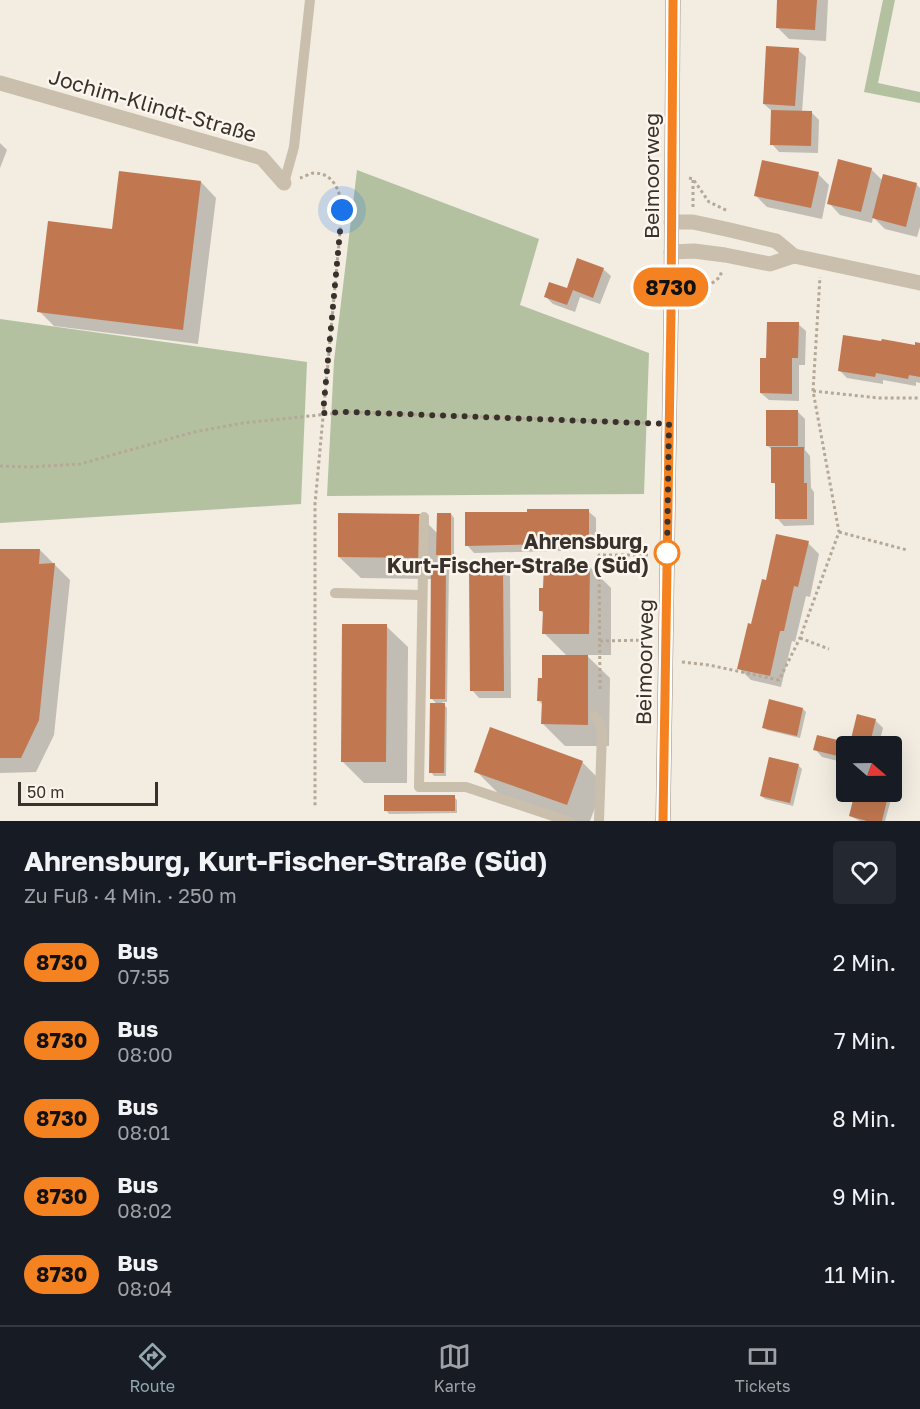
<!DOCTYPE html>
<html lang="de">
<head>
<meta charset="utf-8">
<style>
  :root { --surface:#171b24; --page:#242831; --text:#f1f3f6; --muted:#9ea1a6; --line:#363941; --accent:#94a9af }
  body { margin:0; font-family:"Golos Text",sans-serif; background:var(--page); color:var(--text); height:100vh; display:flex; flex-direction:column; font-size:22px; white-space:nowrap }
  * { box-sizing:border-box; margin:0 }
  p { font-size:20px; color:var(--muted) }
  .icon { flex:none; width:33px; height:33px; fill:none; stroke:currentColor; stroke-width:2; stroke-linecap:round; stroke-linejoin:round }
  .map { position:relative; height:821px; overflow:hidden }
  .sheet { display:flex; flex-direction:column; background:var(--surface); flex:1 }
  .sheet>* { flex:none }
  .badge { padding:0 12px; border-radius:20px; font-size:21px; line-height:39px }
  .needle { width:39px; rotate:110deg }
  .tools { position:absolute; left:836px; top:736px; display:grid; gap:12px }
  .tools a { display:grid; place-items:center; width:66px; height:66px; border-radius:6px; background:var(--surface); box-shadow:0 6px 24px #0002; font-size:30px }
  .scale { position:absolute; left:18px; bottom:15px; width:140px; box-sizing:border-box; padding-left:6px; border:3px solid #39312b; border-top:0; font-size:16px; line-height:21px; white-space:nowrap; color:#39312b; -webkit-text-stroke:4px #faf5ed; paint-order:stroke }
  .you { position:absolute; width:30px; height:30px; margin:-15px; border:4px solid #fff; border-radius:50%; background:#1a73e8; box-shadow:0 0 0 9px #1a73e833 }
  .map>.badge { position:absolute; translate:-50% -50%; box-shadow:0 0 0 3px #fff }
  .round { display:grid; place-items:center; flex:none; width:63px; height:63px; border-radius:6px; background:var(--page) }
  .head { display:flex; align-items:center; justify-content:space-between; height:102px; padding:0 24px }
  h1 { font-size:28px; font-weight:700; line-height:45px }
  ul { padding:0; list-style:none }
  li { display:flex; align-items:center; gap:18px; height:78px; padding:0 24px }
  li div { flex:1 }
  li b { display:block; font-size:22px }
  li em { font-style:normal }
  li .badge { min-width:66px; font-weight:700; text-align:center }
  .tab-bar { display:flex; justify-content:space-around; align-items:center; height:84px; border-top:2px solid var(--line); background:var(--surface); font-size:16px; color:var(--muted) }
  .tab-bar a { display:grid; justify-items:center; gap:3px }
  .tab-bar .selected { color:var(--accent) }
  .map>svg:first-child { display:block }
</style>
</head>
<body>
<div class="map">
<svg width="920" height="821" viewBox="0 0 920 821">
  <rect width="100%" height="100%" fill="#f2ece1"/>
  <g fill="#b3c1a1">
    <path d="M883 0H895L878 83 920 92V103L864 92Z"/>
    <path d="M357 170 539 239 520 305 649 353 644 494 327 496 334 361Z"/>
    <path d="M0 319 307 362 301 504 0 523Z"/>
  </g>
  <g fill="#0003">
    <path d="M779 0H828L826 41 789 39 778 28Z"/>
    <path d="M798 50 806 57 802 112H811L819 120 818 153 779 152 772 144 773 112 764 104Z"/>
    <path d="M0 143 7 150 0 168Z"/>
    <path d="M871 169 883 181 916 184 920 188V227L917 237 885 229 873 217 872 223 840 215 829 203Z"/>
    <path d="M818 174 829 185 822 219 767 207 756 196Z"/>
    <path d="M201 182 216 198 198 344 54 326 39 311 113 230Z"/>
    <path d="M603 269 611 276 600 304 580 297 575 312 553 304 546 297 568 290Z"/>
    <path d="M798 324 806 331 805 365H799V401L769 400 761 393Z"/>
    <path d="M882 343 916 346 920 344V383L916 382V386L883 380V384L847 378 839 370Z"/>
    <path d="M797 411 805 419V450L810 456 811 488 814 492V525L784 526 777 518V486L773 482V451L767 445Z"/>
    <path d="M588 511 596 518V550L474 553 467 545Z"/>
    <path d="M451 514 454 518V558H441V565H445L449 568 447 702H442L447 708 446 776H434L431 772 437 704 431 698 433 579 361 578 339 557 419 515 438 534Z"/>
    <path d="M808 543 819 554 810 597 806 596 795 642 792 641 781 687 751 680 739 668 767 581Z"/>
    <path d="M40 550 70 580 54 735 36 772 0 773V551Z"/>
    <path d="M589 566 611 588V655H586L610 678 609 746H565L543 724V705L539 701 543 680 567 656 544 633V614L540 610 545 589Z"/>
    <path d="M502 568 510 576 511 698H479L472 690Z"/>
    <path d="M386 626 408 647 407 783H364L342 761Z"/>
    <path d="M803 709 806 712 800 738 767 730 764 727Z"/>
    <path d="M875 720 883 728 878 747H846V763L822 757 815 749 851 745Z"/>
    <path d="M770 759 799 766 802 769 793 806 765 799 761 796Z"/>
    <path d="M582 762 604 784 590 821H574L498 793 476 771Z"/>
    <path d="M891 782 895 785 885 821H860L850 816 857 792H891Z"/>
    <path d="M454 797 457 800V813L389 814 386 810Z"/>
  </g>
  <g fill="#c17850">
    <path d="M777 0H817L815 30 776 28Z"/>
    <path d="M766 46 799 48 795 106 763 104Z"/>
    <path d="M771 110 812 111 811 146 770 145Z"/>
    <path d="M838 159 872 168 861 212 827 204Z"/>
    <path d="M762 160 819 172 811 208 754 196Z"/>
    <path d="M119 171 201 181 183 330 37 312 48 221 112 229Z"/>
    <path d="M883 174 917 183 906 227 872 218Z"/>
    <path d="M577 258 604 268 593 298 573 290 567 305 544 297 549 282 567 288Z"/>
    <path d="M767 322H799L798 358H792V394L760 393V358H766Z"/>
    <path d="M843 335 881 341 882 339 915 345V342L920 343V377L909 375 908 379 876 373 875 377 838 371Z"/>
    <rect x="766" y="410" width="32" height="36"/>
    <path d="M771 447H804V483H807V519H775V483H771Z"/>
    <path d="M527 509H589V543L465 546V512H527Z"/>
    <path d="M338 513 420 514 419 558 338 557Z"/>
    <path d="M437 513H451V555H436Z"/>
    <path d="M776 534 809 541 798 587 794 586 784 631H780L770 676 737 669 748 623 751 624 762 579 766 580Z"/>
    <path d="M0 549H40L39 564 55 563 39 720 21 758H0Z"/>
    <path d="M431 563H446L445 699H430Z"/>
    <path d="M544 564H590L589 634H542L543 611H539V588H543Z"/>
    <path d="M469 566 503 567 504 691H470Z"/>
    <path d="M342 624H387L386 762H341Z"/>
    <path d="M542 655H588V725L541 724 542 701H537L538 678H542Z"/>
    <path d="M769 699 803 708 797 736 762 728Z"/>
    <path d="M430 703H445L444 773H429Z"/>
    <path d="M857 714 876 719 869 747H846V758L813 750 817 735 850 743Z"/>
    <path d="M490 727 583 761 567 805 474 772Z"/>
    <path d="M769 757 799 764 790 803 760 796Z"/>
    <path d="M855 792H889L882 821H867L849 816Z"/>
    <rect x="384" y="795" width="71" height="16"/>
  </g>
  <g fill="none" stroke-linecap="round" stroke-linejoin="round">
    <g stroke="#b6a897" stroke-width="3" stroke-dasharray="3 3" stroke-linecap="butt">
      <path d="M300 178C304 177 310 173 314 173 335 173 341 194 342 210L315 504V806"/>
      <path d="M689 178 693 179 709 202 728 211"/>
      <path d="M693 207V180"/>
      <path d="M693 298V267"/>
      <path d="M687 299 693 298 720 277 722 270"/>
      <path d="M813 391 879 398H920"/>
      <path d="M0 466 30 467 80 464 194 432 243 423 348 412 652 423"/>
      <path d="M839 532 907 550"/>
      <path d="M800 638 829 649"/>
      <path d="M600 641 648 640"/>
      <path d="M682 662 709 665 779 680 800 638 839 532 813 391 820 277"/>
      <path d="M600 689 599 555H650"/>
    </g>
    <g stroke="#cabeac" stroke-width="10">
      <path d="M284 183 294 147 310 0"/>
      <path d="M424 517 419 787H466L568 821"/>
      <path d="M335 593 422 595"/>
      <path d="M594 716 600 723 602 732 599 821"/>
    </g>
    <g stroke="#cabeac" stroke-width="15">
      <path d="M0 83 262 158 284 183"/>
      <path d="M671 222H693L730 230 776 241 794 256 920 283"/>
      <path d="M671 252 694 251 725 255 770 264 794 256"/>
    </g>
    <path stroke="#9e8d7e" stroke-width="15" d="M663 821 671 313 673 0"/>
  </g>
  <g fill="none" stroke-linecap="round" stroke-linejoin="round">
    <g stroke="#fff" stroke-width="14">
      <path id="line" d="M663 821 671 313 673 0"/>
    </g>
    <use href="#line" stroke="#f58220" stroke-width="9"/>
    <path stroke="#39312b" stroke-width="6" stroke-dasharray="0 10.8" d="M342 210 323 413 348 412 669 424 667 555V553"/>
  </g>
  <circle fill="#fff" stroke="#f58220" stroke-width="3" cx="667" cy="553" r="12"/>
  <g text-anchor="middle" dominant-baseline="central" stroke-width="5" stroke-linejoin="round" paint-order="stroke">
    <g font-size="21" fill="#39312b" stroke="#faf5ed">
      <text transform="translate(153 105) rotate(16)">Jochim-Klindt-Straße</text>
      <text transform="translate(651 176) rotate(-90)">Beimoorweg</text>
      <text transform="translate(644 662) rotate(-89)">Beimoorweg</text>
    </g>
    <g font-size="21" font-weight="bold" fill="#39312b" stroke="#faf5ed" text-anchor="end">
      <text x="649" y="541">Ahrensburg,<tspan x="649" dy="24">Kurt-Fischer-Straße (Süd)</tspan></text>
    </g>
  </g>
</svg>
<div class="tools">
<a><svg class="needle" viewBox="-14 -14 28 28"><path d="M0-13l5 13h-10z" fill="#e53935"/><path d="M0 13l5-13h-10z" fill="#9ea1a6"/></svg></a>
</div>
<div class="scale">50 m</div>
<div class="you" style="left:342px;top:210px"></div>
<b class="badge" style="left:671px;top:287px;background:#f58220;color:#111">8730</b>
</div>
<section class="sheet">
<div class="head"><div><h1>Ahrensburg, Kurt-Fischer-Straße (Süd)</h1><p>Zu Fuß · 4 Min. · 250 m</p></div><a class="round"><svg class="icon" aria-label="heart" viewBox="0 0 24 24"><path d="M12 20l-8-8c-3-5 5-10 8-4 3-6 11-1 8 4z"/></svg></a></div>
<ul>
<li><span class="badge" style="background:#f58220;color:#111">8730</span><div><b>Bus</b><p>07:55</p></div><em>2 Min.</em></li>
<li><span class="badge" style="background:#f58220;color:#111">8730</span><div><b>Bus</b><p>08:00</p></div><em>7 Min.</em></li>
<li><span class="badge" style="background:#f58220;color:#111">8730</span><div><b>Bus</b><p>08:01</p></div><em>8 Min.</em></li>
<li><span class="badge" style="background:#f58220;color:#111">8730</span><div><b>Bus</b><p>08:02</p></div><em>9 Min.</em></li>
<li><span class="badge" style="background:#f58220;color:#111">8730</span><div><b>Bus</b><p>08:04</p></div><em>11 Min.</em></li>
</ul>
</section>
<nav class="tab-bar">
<a class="selected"><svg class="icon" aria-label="directions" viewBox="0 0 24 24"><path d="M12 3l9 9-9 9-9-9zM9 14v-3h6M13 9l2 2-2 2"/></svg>Route</a>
<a><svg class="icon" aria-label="map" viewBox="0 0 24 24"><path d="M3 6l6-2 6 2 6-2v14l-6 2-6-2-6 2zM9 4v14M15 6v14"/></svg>Karte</a>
<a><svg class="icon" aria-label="tickets" viewBox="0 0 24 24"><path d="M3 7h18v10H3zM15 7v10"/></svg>Tickets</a>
</nav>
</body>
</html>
